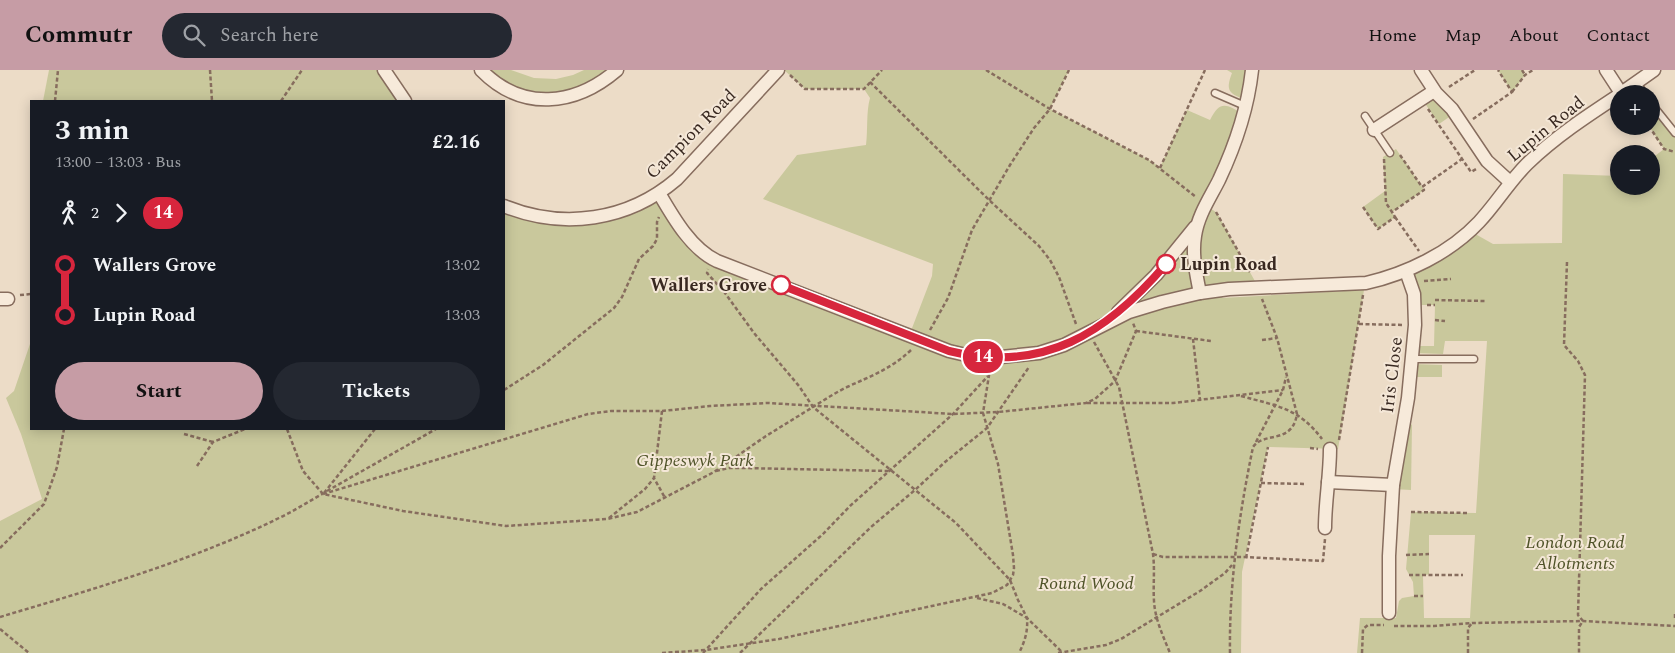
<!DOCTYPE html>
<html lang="en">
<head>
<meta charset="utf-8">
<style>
  :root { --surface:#171b24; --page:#242831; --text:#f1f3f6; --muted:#9ea1a6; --accent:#c69ca5 }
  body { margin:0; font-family:Spectral,serif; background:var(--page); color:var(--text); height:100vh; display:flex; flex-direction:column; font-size:19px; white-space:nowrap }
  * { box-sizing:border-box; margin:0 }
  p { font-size:16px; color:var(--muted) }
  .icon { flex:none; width:28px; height:28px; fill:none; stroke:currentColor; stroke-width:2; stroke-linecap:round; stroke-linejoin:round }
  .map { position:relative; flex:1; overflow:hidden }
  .drawer { position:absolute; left:30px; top:30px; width:475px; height:330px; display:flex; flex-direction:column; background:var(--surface); border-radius:0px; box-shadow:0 2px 12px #0003 }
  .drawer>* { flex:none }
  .badge { padding:0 10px; border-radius:16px; font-size:18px; line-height:32px }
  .fabs { position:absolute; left:1610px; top:15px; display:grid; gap:10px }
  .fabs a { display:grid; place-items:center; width:50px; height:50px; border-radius:50%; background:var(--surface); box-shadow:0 2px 12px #0003; font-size:25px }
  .map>.badge { position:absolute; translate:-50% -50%; box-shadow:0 0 0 2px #fff }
  .legs { display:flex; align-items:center; gap:8px; height:55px; padding:0 25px; font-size:16px }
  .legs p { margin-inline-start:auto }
  .overview { display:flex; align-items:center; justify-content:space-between; height:85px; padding:0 25px }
  h1 { font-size:28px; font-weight:700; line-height:38px }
  .primary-button { display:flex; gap:10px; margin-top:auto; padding:10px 25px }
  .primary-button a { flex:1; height:58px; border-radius:30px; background:var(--accent); color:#111; font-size:20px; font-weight:700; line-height:58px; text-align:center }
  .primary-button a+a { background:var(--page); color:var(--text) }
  ul { padding:0 25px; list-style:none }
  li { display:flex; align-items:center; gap:18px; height:50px; font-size:19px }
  li i { display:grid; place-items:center; width:8px; height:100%; margin:0 6px; background:currentColor }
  li i::after { content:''; width:12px; height:12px; margin:-6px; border:4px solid; border-radius:50%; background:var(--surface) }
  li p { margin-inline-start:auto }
  li:first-child i { background:linear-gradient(#0000 50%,currentColor 0) }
  li:last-child i { background:linear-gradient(currentColor 50%,#0000 0) }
  header { display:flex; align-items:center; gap:30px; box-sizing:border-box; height:70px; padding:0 25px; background:var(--accent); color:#111 }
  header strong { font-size:24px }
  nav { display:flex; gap:28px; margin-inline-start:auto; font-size:18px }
  .search { width:350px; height:45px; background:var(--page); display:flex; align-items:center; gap:12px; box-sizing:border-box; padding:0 18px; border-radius:28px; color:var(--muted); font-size:19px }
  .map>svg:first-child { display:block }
</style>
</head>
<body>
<header>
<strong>Commutr</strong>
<div class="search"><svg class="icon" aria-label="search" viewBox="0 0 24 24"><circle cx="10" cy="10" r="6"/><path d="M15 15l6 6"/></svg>Search here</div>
<nav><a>Home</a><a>Map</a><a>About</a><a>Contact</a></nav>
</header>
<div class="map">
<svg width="1675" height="583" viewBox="0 0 1675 583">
  <rect width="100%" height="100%" fill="#ecdcc7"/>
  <g fill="#c9c89c" fill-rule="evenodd">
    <path d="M49 0H384L405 31H43Z"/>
    <path d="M481 0H511L534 8 556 9 573 5 584 0H617L597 15 534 29Z"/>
    <path d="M784 0H1069L1050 39 1149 90 1160 97 1187 40 1210 50C1220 30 1226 34 1243 44L1206 135 1217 143 1256 213 1229 219 1222 228 1364 220 1338 379 1268 377 1242 502 1241 583H0V451L42 429 21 364 6 328 14 321 31 271V359H504V136L578 150 659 123 697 177 909 266 932 206 933 194 763 129 797 85 866 75C868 60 866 42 870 28L864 19H805Z"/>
    <path d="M1227 0H1252L1247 30C1229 24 1225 21 1232 3Z"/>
    <path d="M1498 0H1522L1525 5 1512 22Z"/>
    <path d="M1434 21 1455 43 1439 54 1422 29Z"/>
    <path d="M1651 33 1675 63V583H1357L1360 548H1396L1399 531 1402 528 1414 526 1413 512 1406 499 1411 442 1476 443 1487 271H1445L1443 284 1413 283 1414 276H1434L1435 235H1416L1406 201 1470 161 1493 174 1562 173 1563 104 1619 106V116H1651V89L1664 79 1649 56H1651ZM1429 465H1475L1470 548H1424L1423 506 1429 504Z"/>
    <path d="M1396 79 1424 120 1392 142 1395 147 1378 159 1363 137 1385 121 1383 87Z"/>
    <path d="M1413 294 1442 295V307H1411Z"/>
    <path d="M1405 348 1412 355 1411 420 1392 419Z"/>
  </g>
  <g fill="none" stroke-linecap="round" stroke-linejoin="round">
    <g stroke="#876d5e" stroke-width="9">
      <g id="service">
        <path d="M1637 12 1644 24"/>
        <path d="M1215 23 1245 36"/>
        <path d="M1651 33 1675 63"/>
        <path d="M1365 46 1390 83"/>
        <path d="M1413 289H1474"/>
      </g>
    </g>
    <g stroke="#876d5e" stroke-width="15">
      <g id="minor">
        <path d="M384 0 405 31"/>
        <path d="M481 0C522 42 575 36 617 0"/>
        <path d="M1421 0 1436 23 1452 39 1487 91 1510 112"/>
        <path d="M1606 0 1621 23"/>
        <path d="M1620 24 1654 0"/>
        <path d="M1374 60 1434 21"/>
        <path d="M659 123C673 147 691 179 717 191L949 281 966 285 991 288 1039 283 1064 275 1129 242 1162 232 1200 223 1229 219 1366 213C1406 204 1450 183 1479 152 1496 134 1509 112 1527 94 1555 67 1587 46 1619 25"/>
        <path d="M504 136C563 160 628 151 677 109L778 0"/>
        <path d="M1200 223C1196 204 1192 184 1195 166 1198 145 1210 128 1219 110 1235 76 1248 37 1252 0"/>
        <path d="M0 229H8"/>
        <path d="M1118 242 1156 205 1195 157"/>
        <path d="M1328 412 1393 415"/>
        <path d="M1325 458C1325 431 1330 406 1330 379"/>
        <path d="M1389 543V486L1393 415 1408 328 1415 255 1414 224 1406 201"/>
      </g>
    </g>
    <g stroke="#876d5e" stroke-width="2.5" stroke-dasharray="4 2.5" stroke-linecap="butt">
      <path d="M210 0 212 31"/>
      <path d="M986 0 1050 39 1149 90 1196 127"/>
      <path d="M1522 0 1525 5"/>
      <path d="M790 5 805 19H864L882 0"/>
      <path d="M870 12 989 130 1039 176 1050 190 1059 207 1076 254"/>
      <path d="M1449 17 1475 0"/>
      <path d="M1512 22 1525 5 1533 0"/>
      <path d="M55 31 58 0"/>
      <path d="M281 31 302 0"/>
      <path d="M1428 39 1471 102 1478 98"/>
      <path d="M1473 49 1512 22 1498 0"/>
      <path d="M1649 56 1664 79 1675 82"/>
      <path d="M1400 85 1422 117"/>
      <path d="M1384 89 1386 133 1392 142 1424 120 1422 117 1462 89"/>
      <path d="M1160 98 1205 0"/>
      <path d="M1363 137 1378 159 1395 147 1392 142"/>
      <path d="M1216 142 1251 204"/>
      <path d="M1395 147 1419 181"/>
      <path d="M1567 192 1564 275 1578 291 1585 305 1578 545 1583 551 1579 557V583"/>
      <path d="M1424 211 1451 209"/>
      <path d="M20 225 31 224"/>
      <path d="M1435 230 1485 231"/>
      <path d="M1427 235H1435"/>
      <path d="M1435 250 1445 251"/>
      <path d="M1359 254 1404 255"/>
      <path d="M930 260 948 228 972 160 1010 95 1034 58 1050 39 1069 0"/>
      <path d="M1136 261 1211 271"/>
      <path d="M1193 269 1200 330"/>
      <path d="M1262 270 1277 268"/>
      <path d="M1094 272 1119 317 1153 484C1155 500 1153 515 1154 531 1155 549 1163 566 1170 583"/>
      <path d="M911 280C891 299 871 306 847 317 835 323 824 330 813 337L956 453 1010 510 1018 530 1027 548 1063 583"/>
      <path d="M504 320 543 295 614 238 622 227 639 189 653 176 657 169V152L659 147"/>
      <path d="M1241 326C1277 336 1299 338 1322 369"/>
      <path d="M1087 333H1173L1283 320"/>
      <path d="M662 341 654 408 665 428"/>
      <path d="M287 359 303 401 323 424 403 441 506 456 607 449 637 442 714 402 766 366 813 337 799 316 754 263 725 223 707 203 708 199"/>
      <path d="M184 364 213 372"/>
      <path d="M1339 370 1363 225"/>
      <path d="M1256 372 1283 320 1286 307"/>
      <path d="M1310 378 1318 379"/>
      <path d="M197 396 213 372 245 359"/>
      <path d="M716 401 729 398H742L890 401"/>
      <path d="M1261 413 1306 414"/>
      <path d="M327 421 436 359"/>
      <path d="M324 423 375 359"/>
      <path d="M323 424 588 344 611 341H662L710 336 768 333 953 344 998 342 1086 333 1095 329 1115 311 1136 261 1133 253"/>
      <path d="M1411 442 1469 443"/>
      <path d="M609 448 645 419 654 408"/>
      <path d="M0 478 44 434 57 397 64 359"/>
      <path d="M1153 484 1163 487H1244L1323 491 1325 469"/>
      <path d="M1406 485 1429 484"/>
      <path d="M1246 488 1268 377"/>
      <path d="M1409 505H1463"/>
      <path d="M1414 526H1423"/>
      <path d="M977 528 1003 534 1027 548C1028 561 1025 571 1019 583"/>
      <path d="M1675 544V550"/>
      <path d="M0 547C93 519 192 491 279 448 294 441 308 432 322 424"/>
      <path d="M1394 556H1434L1472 553 1583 551 1675 556"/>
      <path d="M0 559 29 583"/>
      <path d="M662 583 706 580 779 569 992 523 1007 515 1013 505 1014 498 1013 485 998 394 983 343 990 299"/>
      <path d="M703 583 761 519 823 464 850 436 953 344 988 306"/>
      <path d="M740 583 871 457 915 420 945 392 987 358 1029 297"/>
      <path d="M1058 583 1106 575 1121 569 1200 521 1225 503 1232 495"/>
      <path d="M1230 583C1229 514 1239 445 1253 377 1264 361 1292 375 1297 344L1277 268 1262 229"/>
      <path d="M1362 583 1363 559 1368 555H1384"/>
      <path d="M1468 583V558L1472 553"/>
    </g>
    <use href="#service" stroke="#f7eada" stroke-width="6"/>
    <use href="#minor" stroke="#f7eada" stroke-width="12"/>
  </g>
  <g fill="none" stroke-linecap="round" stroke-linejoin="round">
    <g stroke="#fff" stroke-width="11">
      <path id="line-1" d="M781 215 949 281C1043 304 1107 263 1166 194"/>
    </g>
    <use href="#line-1" stroke="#d7263d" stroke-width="8"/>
  </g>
  <g fill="#fff" stroke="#d7263d" stroke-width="2.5">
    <circle cx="1166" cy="194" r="9"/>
    <circle cx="781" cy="215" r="9"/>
  </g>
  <g text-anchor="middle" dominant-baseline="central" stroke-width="4" stroke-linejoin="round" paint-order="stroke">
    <g font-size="18" fill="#382820" stroke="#f4e7d7">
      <text transform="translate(1546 59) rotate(-39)">Lupin Road</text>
      <text transform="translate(691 64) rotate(-45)">Campion Road</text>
      <text transform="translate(1392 305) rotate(-83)">Iris Close</text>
    </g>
    <g font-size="18" font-weight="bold" fill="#382820" stroke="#f4e7d7" text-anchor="start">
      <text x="1180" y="194">Lupin Road</text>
      <text x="767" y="215" text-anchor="end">Wallers Grove</text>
    </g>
    <g font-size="18" font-style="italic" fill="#4f5328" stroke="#f4e7d7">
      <text x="695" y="390">Gippeswyk Park</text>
      <text x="1575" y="472">London Road<tspan x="1575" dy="21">Allotments</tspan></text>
      <text x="1086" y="513">Round Wood</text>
    </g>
  </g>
</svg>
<div class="fabs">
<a>+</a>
<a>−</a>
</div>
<b class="badge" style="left:983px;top:287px;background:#d7263d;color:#fff">14</b>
<section class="drawer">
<div class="overview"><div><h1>3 min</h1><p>13:00 – 13:03 · Bus</p></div><b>£2.16</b></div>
<div class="legs"><svg class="icon" aria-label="walk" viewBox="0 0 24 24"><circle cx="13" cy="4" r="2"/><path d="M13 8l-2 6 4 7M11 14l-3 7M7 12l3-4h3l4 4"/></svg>2<svg class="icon" aria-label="forward" viewBox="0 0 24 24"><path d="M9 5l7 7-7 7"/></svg><b class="badge" style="background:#d7263d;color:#fff">14</b></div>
<ul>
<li><i style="color:#d7263d"></i><b>Wallers Grove</b><p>13:02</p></li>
<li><i style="color:#d7263d"></i><b>Lupin Road</b><p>13:03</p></li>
</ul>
<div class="primary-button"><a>Start</a><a>Tickets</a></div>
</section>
</div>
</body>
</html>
